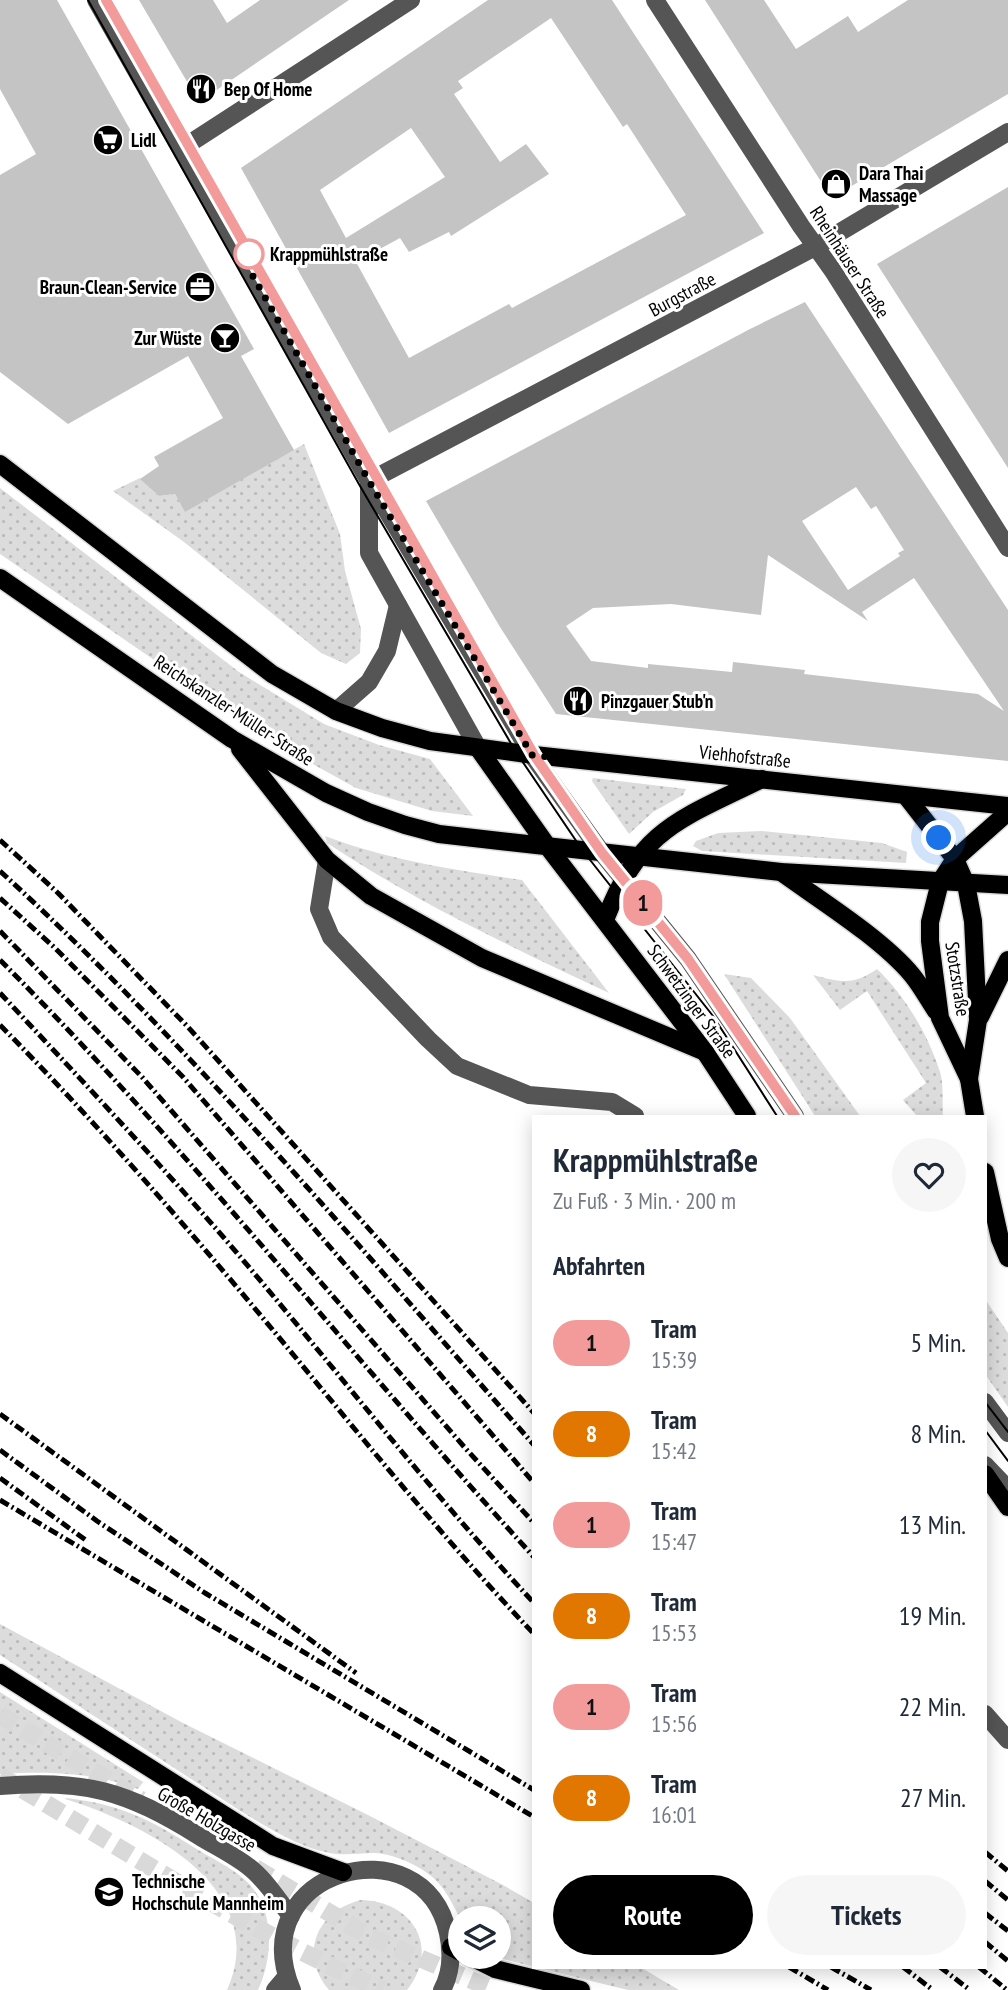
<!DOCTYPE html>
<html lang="de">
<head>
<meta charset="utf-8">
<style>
  :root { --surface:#fff; --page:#f6f6f7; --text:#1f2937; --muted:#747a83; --accent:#000 }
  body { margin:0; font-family:"PT Sans Narrow",sans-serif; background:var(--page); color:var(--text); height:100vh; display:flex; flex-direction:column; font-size:26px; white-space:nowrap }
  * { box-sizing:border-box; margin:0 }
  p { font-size:23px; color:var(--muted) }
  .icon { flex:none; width:38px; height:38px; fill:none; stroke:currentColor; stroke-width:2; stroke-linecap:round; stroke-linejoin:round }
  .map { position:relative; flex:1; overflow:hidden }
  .sheet { position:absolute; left:532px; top:1115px; width:455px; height:854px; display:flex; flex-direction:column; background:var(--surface); border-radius:0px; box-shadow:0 4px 18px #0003 }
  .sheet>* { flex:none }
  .badge { padding:0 14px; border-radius:23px; font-size:24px; line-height:46px }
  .buttons { position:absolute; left:448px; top:1906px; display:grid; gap:14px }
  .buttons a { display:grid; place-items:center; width:63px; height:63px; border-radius:50%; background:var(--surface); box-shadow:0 4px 18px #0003; font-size:35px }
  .you { position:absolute; width:35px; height:35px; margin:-18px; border:5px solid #fff; border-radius:50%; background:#1a73e8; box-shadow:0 0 0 10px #1a73e833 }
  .map>.badge { position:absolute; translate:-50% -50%; box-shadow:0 0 0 4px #fff }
  h2 { padding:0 21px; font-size:26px; line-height:63px }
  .round { display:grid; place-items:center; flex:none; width:74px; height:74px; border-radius:37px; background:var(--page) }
  .overview { display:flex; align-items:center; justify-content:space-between; height:119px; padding:0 21px }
  h1 { font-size:33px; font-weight:600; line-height:52px }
  .cta { display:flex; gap:14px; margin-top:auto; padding:14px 21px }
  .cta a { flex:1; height:80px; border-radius:42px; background:var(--accent); color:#fff; font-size:28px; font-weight:600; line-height:80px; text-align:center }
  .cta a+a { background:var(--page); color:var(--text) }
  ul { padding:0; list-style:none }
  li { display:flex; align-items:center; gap:21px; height:91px; padding:0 21px }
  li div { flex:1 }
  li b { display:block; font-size:26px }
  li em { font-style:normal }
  li .badge { min-width:77px; font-weight:700; text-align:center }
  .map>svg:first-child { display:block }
</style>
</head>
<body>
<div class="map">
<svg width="1008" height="1990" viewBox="0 0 1008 1990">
  <defs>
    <pattern id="grass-dots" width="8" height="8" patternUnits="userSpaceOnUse" patternTransform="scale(1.75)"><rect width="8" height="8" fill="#dcdcdc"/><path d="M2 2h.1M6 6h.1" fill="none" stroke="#bbb" stroke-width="1.8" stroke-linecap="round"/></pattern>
  </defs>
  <rect width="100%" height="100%" fill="#fff"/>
  <g fill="url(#grass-dots)">
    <path d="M304 444 340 534 345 571 361 629 360 653 346 664 321 653 184 542 113 491 140 478 159 496 175 494 185 511Z"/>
    <path d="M0 488 239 672 324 724 379 745 430 759 473 816 432 811 356 788 300 757 224 708 0 554Z"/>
    <path d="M593 778 686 789 683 795 653 812 629 834 592 781Z"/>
    <path d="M761 831 882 843 907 852 906 863 702 851 693 846 696 841 718 833Z"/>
    <path d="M325 836C388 860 455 870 522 880L609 993C511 947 418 903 327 843Z"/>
    <path d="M877 969C905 996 928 1034 940 1072 944 1085 942 1103 943 1116H917L903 1100 926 1083 867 991 840 1010 813 975C840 982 853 986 877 969Z"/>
    <path d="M724 974 751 978 790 1018 860 1116H815Z"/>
    <path d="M985 1299 1008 1333V1407L985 1374Z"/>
    <path d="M0 1624 183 1723 368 1815 503 1885 534 1903V1967L495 1957 499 1956V1918H460C454 1907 449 1896 441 1886 427 1868 396 1854 374 1853 361 1853 349 1855 336 1854 303 1850 270 1829 242 1812L0 1655Z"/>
    <path d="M0 1692 143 1782 138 1789C92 1772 48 1771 0 1774Z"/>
    <path d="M66 1798C119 1804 150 1819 195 1848 211 1858 231 1867 245 1880 275 1906 274 1956 258 1990H227C273 1887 143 1823 65 1799Z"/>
    <path d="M361 1900C412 1901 441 1947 407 1990H329C298 1954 317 1911 361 1900Z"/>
    <path d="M534 1967H640L679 1990H628Z"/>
  </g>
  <g fill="#c4c4c4" fill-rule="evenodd">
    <path d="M0 0H57L254 349 241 356 294 450 185 512 175 494 159 496 140 479 159 466 154 457 223 418 188 356 68 424 0 372V175L36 154 0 89Z"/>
    <path d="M139 0H213L227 23 260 0H349L199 102Z"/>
    <path d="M488 0H612L764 233 389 433 241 168ZM551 18 623 127 627 124 686 215 512 308 509 304 409 358 356 262 400 238 409 252 449 232 451 236 549 174 526 144 500 162 454 94 463 88 458 81ZM411 128 445 177 346 238 320 190Z"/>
    <path d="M705 0H764L796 49 848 16 858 32 908 0H1008V94L838 194 827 191Z"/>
    <path d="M1008 187V468L877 264Z"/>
    <path d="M805 302 1008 610V761L556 714 500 627 426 501 750 329ZM856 487 871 509 876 506 904 550 898 553 900 556 848 590 802 521ZM768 555 868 621 862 612 914 578 1004 711 978 694 804 674 805 670 733 662 732 672 648 664V668L591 661 566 626 593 608 671 604 761 615Z"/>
  </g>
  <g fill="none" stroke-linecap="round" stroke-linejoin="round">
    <g stroke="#d9d9d9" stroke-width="18" stroke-dasharray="18 9" stroke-linecap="butt">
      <path d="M0 1715 141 1800"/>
      <path d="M0 1776C125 1850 249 1932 383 1990"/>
      <path d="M255 1868 370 1937 495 1990"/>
    </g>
    <g stroke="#dbdbdb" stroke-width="21">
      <g id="major">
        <path d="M0 464 272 674 336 711 382 728 430 741 534 755 1008 806"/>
        <path d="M0 578 232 739 326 793 368 812 405 825 439 834 500 841 781 872 1008 885"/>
        <path d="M478 748 548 847 705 1052 747 1116"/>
        <path d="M240 749 327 860 371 896 482 958 705 1052"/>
        <path d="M906 796 955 859 966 884 973 921 978 1020 969 1079"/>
        <path d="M781 872C821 901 881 938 912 975 921 986 928 999 936 1011"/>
        <path d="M605 920C641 828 679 820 762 779"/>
        <path d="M980 1017 1008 960"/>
        <path d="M975 1116 969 1079 940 1018 930 941V922L940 882 955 859 1008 812"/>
        <path d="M985 1172 1000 1239 1008 1258"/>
        <path d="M985 1474 1008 1507"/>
        <path d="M0 1673 273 1846 343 1872"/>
        <path d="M451 1947 460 1952"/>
        <path d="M469 1956 495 1969 581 1990"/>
      </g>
    </g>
    <g stroke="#555" stroke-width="18">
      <path d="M96 0 369 481 532 755 602 853 688 959 795 1116"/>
      <path d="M655 0 801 226 833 271 1008 548"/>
      <path d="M181 149 411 0"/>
      <path d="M369 481 815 247 1008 132"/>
      <path d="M369 481V553L478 748"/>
      <path d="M336 711 369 682 387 651 398 605"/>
      <path d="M327 860 319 909 331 937 428 1039 457 1066 529 1095 612 1102 635 1116"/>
      <path d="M985 1402 1008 1433"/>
      <path d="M985 1465 1008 1489"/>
      <path d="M985 1714 1008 1740"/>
      <path d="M0 1786C86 1779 126 1791 199 1836 215 1846 234 1855 249 1867 265 1879 278 1900 291 1916"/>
      <path d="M275 1990 286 1977"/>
      <path d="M292 1990C241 1870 423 1820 448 1933 452 1952 452 1972 442 1990"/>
    </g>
    <use href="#major" stroke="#000" stroke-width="18"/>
    <g stroke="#000" stroke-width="2">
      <path d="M88 0 360 486 516 752 583 851 713 1016 777 1116"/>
      <path d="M106 0 534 755 602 853 688 959 795 1116"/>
      <path d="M985 1402 1008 1432"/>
      <path d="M985 1430 1008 1461"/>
    </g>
    <g stroke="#000" stroke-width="5" stroke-dasharray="10 3.5 2 3.5" stroke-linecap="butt">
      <path d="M0 840 58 893 188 1027 534 1413"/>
      <path d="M0 871C191 1046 362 1250 534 1445"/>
      <path d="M0 898 55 948 183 1077 534 1483"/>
      <path d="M0 931 142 1077 466 1449 534 1523"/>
      <path d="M0 960C189 1149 354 1360 534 1557"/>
      <path d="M0 993C76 1074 152 1155 225 1239 329 1360 425 1486 534 1603"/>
      <path d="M0 1025C85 1111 164 1201 241 1292 338 1407 430 1525 534 1634"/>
      <path d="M0 1414 356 1673"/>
      <path d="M0 1450 97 1521 205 1593 534 1790"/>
      <path d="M0 1478 87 1541"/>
      <path d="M0 1500 534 1817"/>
      <path d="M985 1852 1008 1871"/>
      <path d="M985 1881 1008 1900"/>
      <path d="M985 1913 1008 1931"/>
      <path d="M985 1942 1008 1961"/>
      <path d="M789 1967 828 1990"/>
      <path d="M831 1967 871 1990"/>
      <path d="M903 1967 933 1990"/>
      <path d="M940 1967 970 1990"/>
      <path d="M979 1967 1007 1990"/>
    </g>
  </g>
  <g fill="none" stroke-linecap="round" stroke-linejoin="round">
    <g stroke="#fff" stroke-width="16">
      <path id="line" d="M106 0 534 755 602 853 688 959 795 1116"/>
    </g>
    <use href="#line" stroke="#f39b9b" stroke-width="10"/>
    <path stroke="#000" stroke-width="7" stroke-dasharray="0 12.6" d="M249 254 245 262 369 481 532 755 906 796 939 838"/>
  </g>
  <defs>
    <g id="restaurant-disc" transform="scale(1.575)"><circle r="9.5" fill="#000" stroke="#fff"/><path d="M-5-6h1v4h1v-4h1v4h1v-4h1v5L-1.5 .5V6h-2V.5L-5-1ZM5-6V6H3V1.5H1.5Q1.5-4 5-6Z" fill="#fff"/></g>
    <g id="supermarket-disc" transform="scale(1.575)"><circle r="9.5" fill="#000" stroke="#fff"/><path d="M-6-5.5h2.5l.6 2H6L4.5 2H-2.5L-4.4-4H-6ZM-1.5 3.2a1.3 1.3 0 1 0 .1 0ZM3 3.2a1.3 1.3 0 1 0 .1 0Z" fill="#fff"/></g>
    <g id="shop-disc" transform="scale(1.575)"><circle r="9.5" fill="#000" stroke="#fff"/><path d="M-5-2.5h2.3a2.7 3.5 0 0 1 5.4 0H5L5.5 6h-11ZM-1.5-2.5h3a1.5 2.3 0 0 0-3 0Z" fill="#fff"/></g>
    <g id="office-disc" transform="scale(1.575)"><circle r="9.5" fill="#000" stroke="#fff"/><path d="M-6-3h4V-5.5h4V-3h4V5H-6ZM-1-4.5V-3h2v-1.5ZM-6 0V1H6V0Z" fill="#fff"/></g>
    <g id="bar-disc" transform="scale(1.575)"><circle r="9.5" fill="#000" stroke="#fff"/><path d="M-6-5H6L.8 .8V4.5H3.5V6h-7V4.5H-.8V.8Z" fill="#fff"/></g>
    <g id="university-disc" transform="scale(1.575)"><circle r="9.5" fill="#000" stroke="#fff"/><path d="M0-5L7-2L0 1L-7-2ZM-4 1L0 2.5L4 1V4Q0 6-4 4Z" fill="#fff"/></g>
  </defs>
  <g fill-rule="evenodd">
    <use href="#restaurant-disc" x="201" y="89"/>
    <use href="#supermarket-disc" x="108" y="140"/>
    <use href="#shop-disc" x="836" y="184"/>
    <use href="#office-disc" x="200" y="287"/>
    <use href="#bar-disc" x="225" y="338"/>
    <use href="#restaurant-disc" x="578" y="701"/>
    <use href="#university-disc" x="109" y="1892"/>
  </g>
  <circle fill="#fff" stroke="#f39b9b" stroke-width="3.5" cx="249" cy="254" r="14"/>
  <g text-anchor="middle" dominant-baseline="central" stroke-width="6" stroke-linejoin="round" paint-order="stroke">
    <g font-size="19" font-weight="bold" fill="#000" stroke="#fff" text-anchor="start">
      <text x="224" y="89">Bep Of Home</text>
      <text x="131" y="140">Lidl</text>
      <text x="859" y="173">Dara Thai<tspan x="859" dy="22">Massage</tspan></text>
      <text x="177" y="287" text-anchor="end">Braun-Clean-Service</text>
      <text x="202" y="338" text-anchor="end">Zur Wüste</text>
      <text x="601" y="701">Pinzgauer Stub'n</text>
      <text x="132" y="1881">Technische<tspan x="132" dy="22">Hochschule Mannheim</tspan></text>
    </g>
    <g font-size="19" font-weight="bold" fill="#000" stroke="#fff" text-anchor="start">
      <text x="270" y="254">Krappmühlstraße</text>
    </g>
    <g font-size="19" fill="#000" stroke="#fff">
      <text transform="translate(850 262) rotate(57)">Rheinhäuser Straße</text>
      <text transform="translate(682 294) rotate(-28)">Burgstraße</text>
      <text transform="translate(234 710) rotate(33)">Reichskanzler-Müller-Straße</text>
      <text transform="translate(745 756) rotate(6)">Viehhofstraße</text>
      <text transform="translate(958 979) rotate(81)">Stotzstraße</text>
      <text transform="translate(692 1001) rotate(54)">Schwetzinger Straße</text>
      <text transform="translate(207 1819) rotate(30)">Große Holzgasse</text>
    </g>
  </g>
</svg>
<div class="buttons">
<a><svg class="icon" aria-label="layers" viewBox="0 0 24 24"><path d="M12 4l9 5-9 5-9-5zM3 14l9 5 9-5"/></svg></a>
</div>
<div class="you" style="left:939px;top:838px"></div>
<b class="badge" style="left:643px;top:903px;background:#f39b9b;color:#111">1</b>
<section class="sheet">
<div class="overview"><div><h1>Krappmühlstraße</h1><p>Zu Fuß · 3 Min. · 200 m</p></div><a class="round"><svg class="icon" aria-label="heart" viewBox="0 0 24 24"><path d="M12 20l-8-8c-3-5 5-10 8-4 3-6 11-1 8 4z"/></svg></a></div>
<h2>Abfahrten</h2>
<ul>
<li><span class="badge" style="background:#f39b9b;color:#111">1</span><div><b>Tram</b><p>15:39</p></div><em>5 Min.</em></li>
<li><span class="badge" style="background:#e17600;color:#fff">8</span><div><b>Tram</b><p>15:42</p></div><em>8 Min.</em></li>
<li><span class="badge" style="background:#f39b9b;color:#111">1</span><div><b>Tram</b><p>15:47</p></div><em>13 Min.</em></li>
<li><span class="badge" style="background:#e17600;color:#fff">8</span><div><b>Tram</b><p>15:53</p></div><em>19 Min.</em></li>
<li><span class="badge" style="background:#f39b9b;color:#111">1</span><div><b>Tram</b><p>15:56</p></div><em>22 Min.</em></li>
<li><span class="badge" style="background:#e17600;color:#fff">8</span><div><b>Tram</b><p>16:01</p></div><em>27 Min.</em></li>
</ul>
<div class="cta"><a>Route</a><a>Tickets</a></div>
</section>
</div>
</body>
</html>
